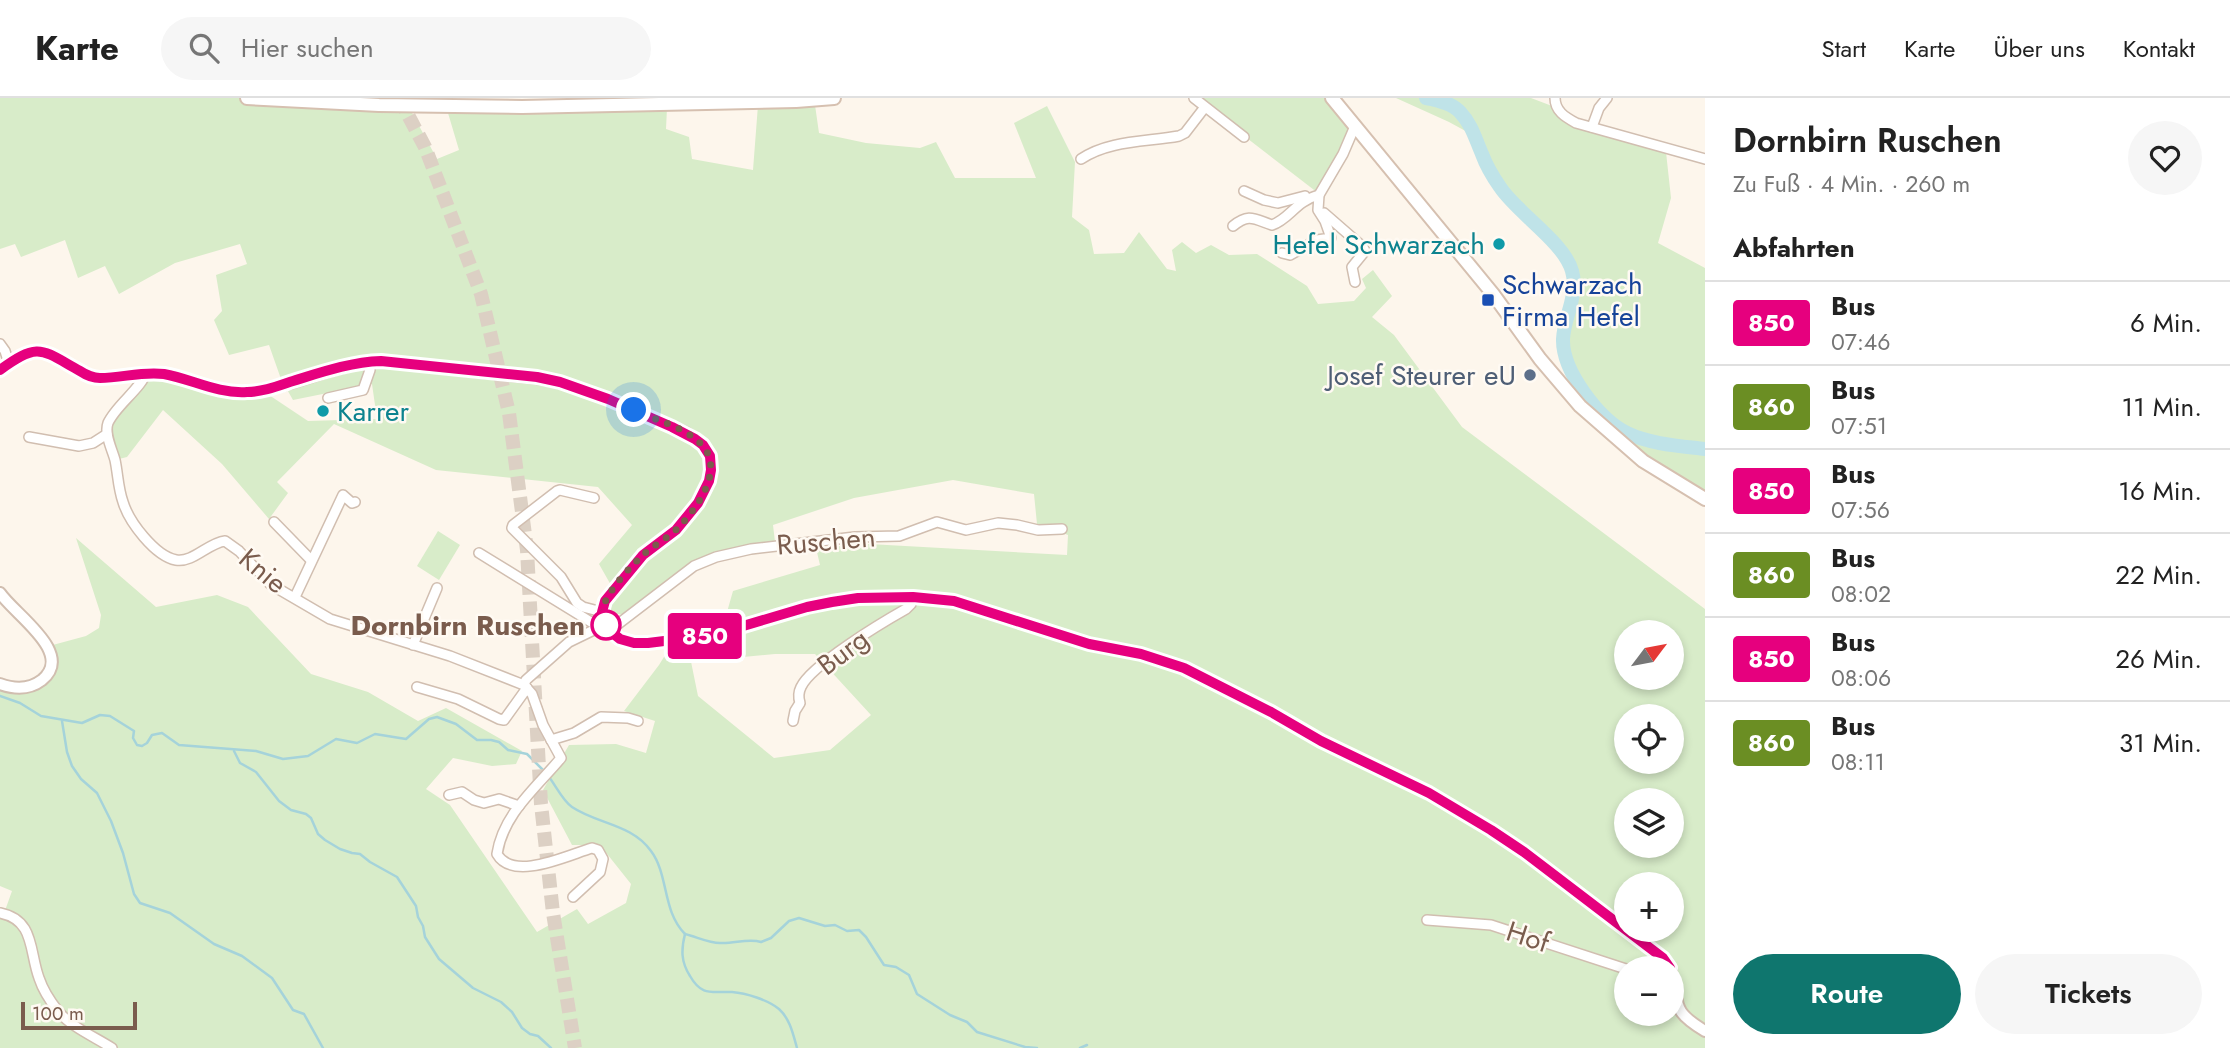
<!DOCTYPE html>
<html lang="de">
<head>
<meta charset="utf-8">
<style>
  :root { --surface:#fff; --page:#f6f6f6; --text:#222; --muted:#767676; --line:#e0e0e0; --accent:#0f766e }
  body { margin:0; font-family:Jost,sans-serif; background:var(--page); color:var(--text); height:100vh; display:flex; flex-direction:column; font-size:26px; white-space:nowrap }
  * { box-sizing:border-box; margin:0 }
  p { font-size:23px; color:var(--muted) }
  .icon { flex:none; width:38px; height:38px; fill:none; stroke:currentColor; stroke-width:2; stroke-linecap:round; stroke-linejoin:round }
  .map { position:relative; flex:1; overflow:hidden }
  .panel { display:flex; flex-direction:column; background:var(--surface); width:525px }
  .panel>* { flex:none }
  .badge { padding:0 14px; border-radius:5px; font-size:24px; line-height:46px }
  .needle { width:46px; rotate:58deg }
  .buttons { position:absolute; left:1614px; top:522px; display:grid; gap:14px }
  .buttons a { display:grid; place-items:center; width:70px; height:70px; border-radius:50%; background:var(--surface); box-shadow:0 4px 10px #0003; font-size:35px }
  .scale { position:absolute; left:21px; bottom:18px; width:116px; box-sizing:border-box; padding-left:7px; border:4px solid #7a5c4d; border-top:0; font-size:19px; line-height:24px; white-space:nowrap; color:#7a5c4d; -webkit-text-stroke:5px #fffaf3; paint-order:stroke }
  .you { position:absolute; width:35px; height:35px; margin:-18px; border:5px solid #fff; border-radius:50%; background:#1a73e8; box-shadow:0 0 0 10px #1a73e833 }
  .map>.badge { position:absolute; translate:-50% -50%; box-shadow:0 0 0 4px #fff }
  h2 { padding:0 28px; font-size:26px; line-height:63px }
  .round { display:grid; place-items:center; flex:none; width:74px; height:74px; border-radius:37px; background:var(--page) }
  .summary { display:flex; align-items:center; justify-content:space-between; height:119px; padding:0 28px }
  h1 { font-size:33px; font-weight:600; line-height:52px }
  .button { display:flex; gap:14px; margin-top:auto; padding:14px 28px }
  .button a { flex:1; height:80px; border-radius:42px; background:var(--accent); color:#fff; font-size:28px; font-weight:600; line-height:80px; text-align:center }
  .button a+a { background:var(--page); color:var(--text) }
  ul { padding:0; list-style:none }
  li { display:flex; align-items:center; gap:21px; height:84px; padding:0 28px; border-top:2px solid var(--line) }
  li div { flex:1 }
  li b { display:block; font-size:26px }
  li em { font-style:normal }
  li .badge { min-width:77px; font-weight:700; text-align:center }
  header { display:flex; align-items:center; gap:42px; box-sizing:border-box; height:98px; padding:0 35px; background:var(--surface); border-bottom:2px solid var(--line) }
  header strong { font-size:33px }
  nav { display:flex; gap:38px; margin-inline-start:auto; font-size:24px }
  .search { width:490px; height:63px; background:var(--page); display:flex; align-items:center; gap:18px; box-sizing:border-box; padding:0 24px; border-radius:38px; color:var(--muted); font-size:26px }
  main { display:flex; flex:1; min-height:0 }
  .map>svg:first-child { display:block }
</style>
</head>
<body>
<header>
<strong>Karte</strong>
<div class="search"><svg class="icon" aria-label="search" viewBox="0 0 24 24"><circle cx="10" cy="10" r="6"/><path d="M15 15l6 6"/></svg>Hier suchen</div>
<nav><a>Start</a><a>Karte</a><a>Über uns</a><a>Kontakt</a></nav>
</header>
<main>
<div class="map">
<svg width="1705" height="950" viewBox="0 0 1705 950">
  <rect width="100%" height="100%" fill="#fdf6ec"/>
  <g fill="#d8ecc9" fill-rule="evenodd">
    <path d="M0 0H404L437 61 459 52 448 15H567L667 10 666 31 689 39 692 61 753 72 758 7H815L819 35 866 45 920 50 936 44 955 80H1036L1014 25 1047 8 1075 64 1072 119 1089 132 1094 156 1124 155 1139 134 1167 171 1176 173 1172 152 1182 144 1196 155 1211 147 1229 157 1257 156 1307 188 1318 206 1354 203 1366 190 1362 181 1373 172 1392 198 1372 219 1394 237 1462 329 1705 511V950H0V821H2L12 793 0 788V587L10 590 48 576 49 548 86 538 99 530 101 517 76 440 156 509 217 497 248 509 311 576 368 594 418 623 446 610 522 653 516 666 492 668 453 660 426 691 450 707 537 834 577 811 588 826 626 805 631 786 600 747H572L543 692 569 647 616 646 646 655 655 623 624 613 659 567 672 546 687 544 698 598 774 660 830 652 871 617 815 556H775L701 563 692 517 727 514 733 493 820 467 816 450 869 446 1067 457 1068 437 1037 426 1034 396 953 382 854 400 773 427 775 444 716 456 627 517 608 515 612 489 599 466 632 427 598 389 436 372 334 326 277 384 288 395 269 421 222 366 163 312 127 359 119 361 116 355 110 328 149 278 235 298 266 295 308 323 377 321 372 286 293 302 281 281 269 247 229 257 214 222 222 213 216 177 247 166 240 146 175 165 119 196 105 168 78 180 65 142 21 159 15 146 0 151ZM1626 534H1671V579H1626ZM1626 618H1671V663H1626ZM1626 702H1671V747H1626ZM1626 786H1671V831H1626ZM1626 870H1671V915H1626Z"/>
    <path d="M1195 0H1331L1355 28 1318 95Z"/>
    <path d="M1396 0H1531L1552 8 1564 23 1666 54 1671 100 1658 145 1705 170V400L1678 385 1578 301 1557 251 1569 180 1560 157 1517 114 1486 74 1471 36 1449 24Z"/>
    <path d="M438 433 460 447 439 482 417 468Z"/>
  </g>
  <g fill="none" stroke-linecap="round" stroke-linejoin="round">
    <g stroke="#a5d3da" stroke-width="2.5">
      <path d="M0 598 20 605 41 618 82 625 100 617 110 618 134 633 133 640 137 647 142 648 147 645 152 637 162 635 179 647 256 653 283 661 308 658 336 641 357 645 375 636 406 641 429 621 437 619 456 626 477 642H491L499 644 508 652 527 656 544 673"/>
      <path d="M62 623 67 654 72 668 81 681 97 695 111 723 123 755 134 796 140 805 170 815 214 846 242 858 272 880 293 912 304 916 323 950"/>
      <path d="M234 653 240 665 256 674 279 703 291 712 306 716 311 720 318 736 325 742 340 751 352 755 360 756 370 764 397 779 416 808 418 819 423 828 425 839 439 861 473 890 501 904 512 914 522 930 530 936 538 938 551 950"/>
      <path d="M549 679C556 688 563 703 572 709 597 726 632 726 651 753 669 777 662 813 685 836 681 852 681 864 690 878 702 899 712 893 732 894 746 895 768 902 779 911 790 921 793 936 797 950"/>
      <path d="M685 836C697 839 709 845 720 845 734 846 748 840 761 844L771 840 789 823 799 820 825 828 835 827 847 833 859 832 866 839 884 867 896 869 909 877 917 896 950 917 967 924 977 934 1025 949 1037 950"/>
      <path d="M1080 950 1087 947"/>
    </g>
    <path stroke="#bfe3e8" stroke-width="14" d="M1426 0C1437 2 1452 5 1460 14 1472 27 1475 40 1482 56 1486 67 1493 79 1500 89 1517 115 1564 144 1572 173 1579 196 1564 219 1563 241 1562 273 1599 321 1627 335 1650 346 1680 348 1705 351"/>
    <path stroke="#dcd0c4" stroke-width="14" stroke-dasharray="14 7" stroke-linecap="butt" d="M399 0 425 49 481 196 509 315 527 452 541 706 553 815 575 950"/>
    <g stroke="#d1beb0" stroke-width="12">
      <g id="minor">
        <path d="M1194 0 1244 39"/>
        <path d="M1555 0C1555 13 1565 19 1576 25L1705 61"/>
        <path d="M1592 29 1599 10 1607 0"/>
        <path d="M1081 61C1109 42 1147 44 1179 38L1185 35 1205 9"/>
        <path d="M1244 93 1264 102 1278 105 1305 98"/>
        <path d="M1324 115 1363 149 1365 153 1352 169 1355 184"/>
        <path d="M1233 128C1249 115 1254 121 1272 127 1290 121 1295 103 1319 97"/>
        <path d="M1282 155 1290 157 1317 142 1331 140 1325 123 1318 112 1319 97 1343 56 1355 28"/>
        <path d="M0 246 5 253 9 266"/>
        <path d="M146 274C143 289 116 307 108 325 104 336 112 351 115 362 118 376 118 390 123 404 129 424 155 458 176 462 193 465 208 445 225 443L239 453 270 486 330 521 450 558 524 587 532 596 543 627 561 660C536 690 503 716 497 756 513 784 568 757 592 750L598 752 603 761 600 774 573 799"/>
        <path d="M328 300 363 292 370 272 369 263"/>
        <path d="M29 339 79 348 93 345 107 336"/>
        <path d="M594 400 560 392 557 393 513 427 512 430 561 479 577 505 583 509 602 514"/>
        <path d="M274 424 311 462"/>
        <path d="M479 455 599 529"/>
        <path d="M295 499 343 397 352 405 355 404"/>
        <path d="M609 533 694 468 716 459 751 451 855 439 899 438 937 424 966 432 998 425 1017 427 1038 432 1062 431"/>
        <path d="M413 547 437 490"/>
        <path d="M524 587 526 582 569 544 602 528"/>
        <path d="M417 589 458 601 499 621 504 622 527 590"/>
        <path d="M793 623 795 613 800 605C798 599 798 595 801 589 811 567 883 524 906 511L911 506 913 499"/>
        <path d="M551 642 574 635 601 619 628 620 638 623"/>
        <path d="M449 697 462 694 474 702 484 705 499 701 519 708"/>
        <path d="M0 815C35 822 29 853 39 880 43 892 50 903 58 913 71 929 95 939 112 950"/>
        <path d="M1427 822 1491 827 1626 871"/>
      </g>
    </g>
    <g stroke="#d1beb0" stroke-width="14">
      <g id="tertiary">
        <path d="M0 272C41 242 41 252 80 273 87 277 93 280 100 280 122 280 142 273 164 276 196 282 224 299 257 293 300 286 338 265 381 263L537 280 560 284 608 301 686 335 703 347 710 358 711 372 709 383 697 405 676 431 643 457 605 503 602 514 605 526 609 533 620 541 634 545H648L713 537 807 509 832 504 858 500 913 499 954 503 1089 546 1141 556 1184 570 1271 614 1321 643 1429 695 1491 732 1524 754 1663 860 1670 870"/>
        <path d="M0 495C15 517 75 555 42 582 29 592 14 591 0 586"/>
        <path d="M1671 874C1680 907 1670 912 1705 933"/>
      </g>
    </g>
    <g stroke="#d6c0b0" stroke-width="16">
      <g id="secondary">
        <path d="M247 0 379 7 522 9 796 3 834 0"/>
        <path d="M1332 0 1493 196 1540 261 1580 308 1643 363 1705 401"/>
      </g>
    </g>
    <use href="#minor" stroke="#fff" stroke-width="9"/>
    <use href="#tertiary" stroke="#fff" stroke-width="10"/>
    <use href="#secondary" stroke="#fff" stroke-width="12"/>
  </g>
  <g fill="none" stroke-linecap="round" stroke-linejoin="round">
    <g stroke="#fff" stroke-width="16">
      <path id="line" d="M0 272C39 243 42 252 80 273 86 277 93 280 100 280 122 280 142 273 164 276 192 281 217 296 247 294 263 294 278 288 293 283 322 274 351 264 381 263L537 279 560 284 608 301 672 329 695 341 703 347 710 358 711 372 709 383 698 405 676 432 643 457 605 503 602 514 605 526 610 533 620 541 634 545H648L713 537 807 509 832 504 858 500 913 499 954 503 1089 546 1141 556 1184 570 1271 614 1321 643 1429 695 1491 732 1524 754 1663 860 1670 870"/>
    </g>
    <use href="#line" stroke="#e6007e" stroke-width="10"/>
    <path stroke="#7a5c4d" stroke-width="7" stroke-dasharray="0 12.6" d="M606 527C604 522 602 517 603 512 604 496 632 467 644 456 654 447 668 440 678 430 697 410 726 371 701 346 685 329 655 322 634 312"/>
  </g>
  <g fill="#0f9aa8" stroke="#fffaf3" stroke-width="2.5">
    <circle cx="1499" cy="146" r="7"/>
    <circle cx="323" cy="313" r="7"/>
  </g>
  <rect fill="#1a4fb4" stroke="#fffaf3" stroke-width="2.5" x="1481" y="195" width="14" height="14" rx="3.5"/>
  <circle fill="#5c6f8a" stroke="#fffaf3" stroke-width="2.5" cx="1530" cy="277" r="7"/>
  <circle fill="#fff" stroke="#e6007e" stroke-width="3.5" cx="606" cy="527" r="14"/>
  <g text-anchor="middle" dominant-baseline="central" stroke-width="5" stroke-linejoin="round" paint-order="stroke">
    <g font-size="28" fill="#0d838f" stroke="#fffaf3" text-anchor="end">
      <text x="1485" y="146">Hefel Schwarzach</text>
      <text x="337" y="313" text-anchor="start">Karrer</text>
    </g>
    <g font-size="28" fill="#164399" stroke="#fffaf3" text-anchor="start">
      <text x="1502" y="186">Schwarzach<tspan x="1502" dy="32">Firma Hefel</tspan></text>
    </g>
    <g font-size="28" fill="#4e5e75" stroke="#fffaf3" text-anchor="end">
      <text x="1516" y="277">Josef Steurer eU</text>
    </g>
    <g font-size="28" fill="#7a5c4d" stroke="#fffaf3">
      <text transform="translate(826 443) rotate(-5)">Ruschen</text>
      <text transform="translate(263 473) rotate(40)">Knie</text>
      <text transform="translate(843 554) rotate(-37)">Burg</text>
      <text transform="translate(1528 839) rotate(18)">Hof</text>
    </g>
    <g font-size="28" font-weight="bold" fill="#7a5c4d" stroke="#fffaf3" text-anchor="end">
      <text x="585" y="527">Dornbirn Ruschen</text>
    </g>
  </g>
</svg>
<div class="buttons">
<a><svg class="needle" viewBox="-14 -14 28 28"><path d="M0-13l5 13h-10z" fill="#e53935"/><path d="M0 13l5-13h-10z" fill="#767676"/></svg></a>
<a><svg class="icon" aria-label="locate" viewBox="0 0 24 24"><circle cx="12" cy="12" r="6"/><path d="M12 2v4M12 18v4M2 12h4M18 12h4"/></svg></a>
<a><svg class="icon" aria-label="layers" viewBox="0 0 24 24"><path d="M12 4l9 5-9 5-9-5zM3 14l9 5 9-5"/></svg></a>
<a>+</a>
<a>−</a>
</div>
<div class="scale">100 m</div>
<div class="you" style="left:634px;top:312px"></div>
<b class="badge" style="left:705px;top:538px;background:#e6007e;color:#fff">850</b>
</div>
<section class="panel">
<div class="summary"><div><h1>Dornbirn Ruschen</h1><p>Zu Fuß · 4 Min. · 260 m</p></div><a class="round"><svg class="icon" aria-label="heart" viewBox="0 0 24 24"><path d="M12 20l-8-8c-3-5 5-10 8-4 3-6 11-1 8 4z"/></svg></a></div>
<h2>Abfahrten</h2>
<ul>
<li><span class="badge" style="background:#e6007e;color:#fff">850</span><div><b>Bus</b><p>07:46</p></div><em>6 Min.</em></li>
<li><span class="badge" style="background:#6b8e23;color:#fff">860</span><div><b>Bus</b><p>07:51</p></div><em>11 Min.</em></li>
<li><span class="badge" style="background:#e6007e;color:#fff">850</span><div><b>Bus</b><p>07:56</p></div><em>16 Min.</em></li>
<li><span class="badge" style="background:#6b8e23;color:#fff">860</span><div><b>Bus</b><p>08:02</p></div><em>22 Min.</em></li>
<li><span class="badge" style="background:#e6007e;color:#fff">850</span><div><b>Bus</b><p>08:06</p></div><em>26 Min.</em></li>
<li><span class="badge" style="background:#6b8e23;color:#fff">860</span><div><b>Bus</b><p>08:11</p></div><em>31 Min.</em></li>
</ul>
<div class="button"><a>Route</a><a>Tickets</a></div>
</section>
</main>
</body>
</html>
